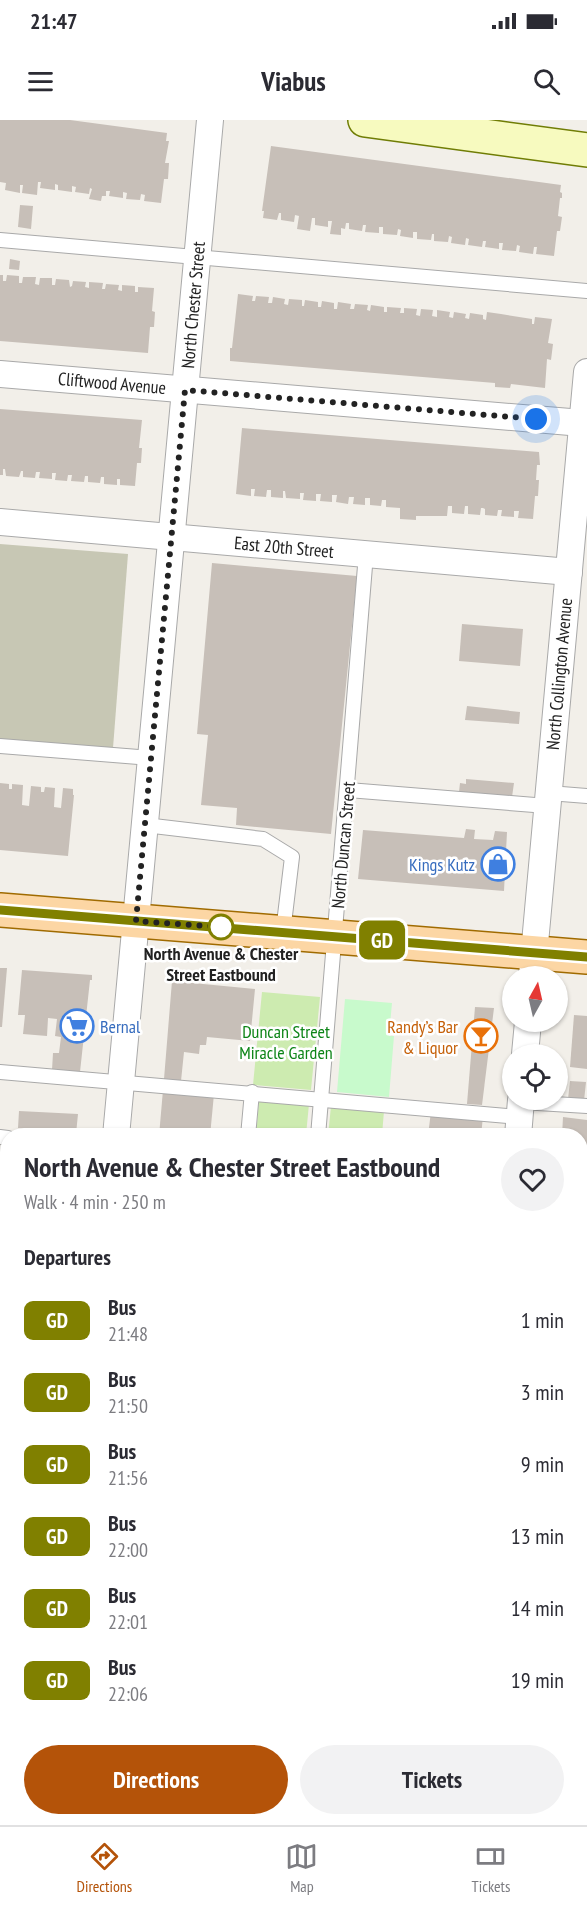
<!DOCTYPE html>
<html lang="en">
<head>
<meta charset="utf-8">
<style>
  :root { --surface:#fff; --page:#f2f2f3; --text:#2b2b33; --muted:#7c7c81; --line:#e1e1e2; --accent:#b45309 }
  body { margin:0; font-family:"PT Sans Narrow",sans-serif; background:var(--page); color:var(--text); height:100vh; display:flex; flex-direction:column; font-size:22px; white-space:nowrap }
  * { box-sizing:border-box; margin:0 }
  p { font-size:20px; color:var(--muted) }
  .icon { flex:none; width:33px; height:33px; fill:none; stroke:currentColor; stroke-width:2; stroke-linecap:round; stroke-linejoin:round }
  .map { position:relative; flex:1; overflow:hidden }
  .drawer { position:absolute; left:0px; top:1008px; width:588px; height:698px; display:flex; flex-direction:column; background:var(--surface); border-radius:24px 24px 0 0; box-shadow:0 2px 4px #0004 }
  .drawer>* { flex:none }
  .badge { padding:0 12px; border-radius:9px; font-size:21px; line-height:39px }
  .needle { width:39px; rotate:8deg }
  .buttons { position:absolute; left:502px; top:846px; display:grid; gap:12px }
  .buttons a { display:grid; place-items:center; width:66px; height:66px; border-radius:50%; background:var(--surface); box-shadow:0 2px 4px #0004; font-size:30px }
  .you { position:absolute; width:30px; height:30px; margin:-15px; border:4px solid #fff; border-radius:50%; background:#1a73e8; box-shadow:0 0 0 9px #1a73e833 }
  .map>.badge { position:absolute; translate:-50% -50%; box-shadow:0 0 0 3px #fff }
  h2 { padding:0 24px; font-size:22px; line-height:54px }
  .round { display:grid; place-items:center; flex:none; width:63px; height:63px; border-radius:32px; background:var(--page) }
  .headline { display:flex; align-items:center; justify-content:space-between; height:102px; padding:0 24px }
  h1 { font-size:28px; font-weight:600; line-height:45px }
  .action { display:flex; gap:12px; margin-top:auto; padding:12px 24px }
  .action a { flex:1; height:69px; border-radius:36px; background:var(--accent); color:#fff; font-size:24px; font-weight:600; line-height:69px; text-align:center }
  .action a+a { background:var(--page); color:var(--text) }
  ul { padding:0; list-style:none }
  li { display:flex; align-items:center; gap:18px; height:72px; padding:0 24px }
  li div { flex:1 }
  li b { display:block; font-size:22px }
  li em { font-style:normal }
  li .badge { min-width:66px; font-weight:700; text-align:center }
  .status { display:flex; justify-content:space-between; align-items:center; height:42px; padding:0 30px; background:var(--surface); direction:ltr }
  .status svg { height:16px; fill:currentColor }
  header { display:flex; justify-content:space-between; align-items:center; height:78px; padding:0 24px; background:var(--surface); font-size:27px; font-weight:600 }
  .dock { display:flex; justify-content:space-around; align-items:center; height:84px; border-top:2px solid var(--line); background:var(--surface); font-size:16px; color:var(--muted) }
  .dock a { display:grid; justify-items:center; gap:3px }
  .dock .selected { color:var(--accent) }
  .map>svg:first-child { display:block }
</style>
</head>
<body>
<div class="status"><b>21:47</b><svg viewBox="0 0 49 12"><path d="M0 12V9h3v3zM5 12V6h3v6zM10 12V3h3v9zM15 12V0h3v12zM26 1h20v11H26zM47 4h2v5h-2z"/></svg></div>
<header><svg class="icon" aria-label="menu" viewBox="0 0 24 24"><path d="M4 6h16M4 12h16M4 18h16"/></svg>Viabus<svg class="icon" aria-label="search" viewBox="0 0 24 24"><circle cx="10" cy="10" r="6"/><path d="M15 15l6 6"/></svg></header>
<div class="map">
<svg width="587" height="1705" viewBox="0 0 587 1705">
  <rect width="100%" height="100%" fill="#f2efe9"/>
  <g fill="#c7c7b4">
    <path d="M0 424 128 434 113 628 0 620Z"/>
    <path d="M0 1034H8L7 1410 0 1409Z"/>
    <path d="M87 1698H416L415 1705H139L87 1700Z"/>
  </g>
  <g fill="#cdebb0">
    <path d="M262 872 320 877 311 970 253 965Z"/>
    <path d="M259 980 309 984 306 1015 256 1016Z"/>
    <path d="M331 986 384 991 382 1015 328 1016Z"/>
  </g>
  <path fill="#c8facc" d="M345 879 392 883 389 916H394L389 977 337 972Z"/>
  <g fill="#c7bfb8">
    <path d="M0 0H70L167 13 166 21H169L165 43H169L168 59H164L161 83 144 81 145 75 141 74 140 80 126 79 127 73 123 72V78L109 76 110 71H106V76H102L101 81 89 79 92 69 90 68 89 74 75 72 76 67 72 66V72L58 70V65L55 64V70L40 68 41 62H38L37 75 22 73 23 65H20V73L5 70 6 63 0 62Z"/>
    <path d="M271 26 561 65 560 72 562 73V78H560L558 96 562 97 560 111H557L554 136 536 134 537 127H534L533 134 519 132 520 126 517 125 516 131 502 130 503 123H499V129L485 127 486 121H483L482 127 468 125 469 119 466 118 465 125 451 123 452 117 449 116 448 122 434 121V114H432L431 120 417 119V112H413V118L400 116 401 110 398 109 397 115 383 114V107H379V113L365 112 366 105H363L362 111 349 109V103H346L345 109 341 108V115L330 114 332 101H328V107L315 105V98H312L310 111 297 109 299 96 295 95 294 102 281 100V93H279L277 100 263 98 264 91H262Z"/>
    <path d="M20 85 33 86 31 109 18 107Z"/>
    <path d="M10 139 20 141 19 150 9 149Z"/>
    <path d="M0 155H3V161H6L7 155 19 156V163H22L23 157H36L35 164 39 165 40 158H52V165H55L56 159 69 160 70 167 72 166 73 161 86 162 85 167 89 168V162L103 163 102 169H105L106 164 119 165 118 170 122 171V165L135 166V172H138V167L154 168 152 191 155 192 154 207H150L148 233 0 221Z"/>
    <path d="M238 174 253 176 252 181H255L256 176 269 177 268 183H272L273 177 285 179 284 184 288 185 289 179 302 180V186H304L305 180 318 182V187H321L322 181 334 183V189H337L338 182 351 184 350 189H354L355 184 368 185 367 190 370 191 371 185 384 187V192H387V187L401 188 400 193H404V188L417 189 416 195 420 196 421 189 433 190 432 196 437 197V190L450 192 449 197 453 198 454 192 466 194 465 198 469 199 470 193 483 195V199L486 200 487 192 501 194 532 199V204H534L535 197 552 199 548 223 553 224 551 240 547 239 545 268 511 264 510 268 495 267V263L230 241V228H232Z"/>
    <path d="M0 289 142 300 139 328H142L141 343H137L135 366 120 365V359H117V365L104 364V357H101L100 363 88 362V356H85L84 362 71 361 72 355H68L67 361 55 360 56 353H52V359L39 358 40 352H36L35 358 23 357V351H21L19 357 6 356 5 349H3V355H0Z"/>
    <path d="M242 308 539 332 540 345H537L536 360H539L538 376H535L533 399 518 398 519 391H514V397L501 396 502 390H498L497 396 485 395V389L483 388H481L480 395 468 394V386H465L464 394 452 393V386H448L447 396H416V400L400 399V388L386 387V380H382L381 386 370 385V378H365V385L353 384 354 377H349L348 384 336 382 337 375H332V382L320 381 321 374H316V381L303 380 304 373H300V379L286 378 285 371H283V378L271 377V370H267L266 377 254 376 255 369H251V376L236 374Z"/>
    <path d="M212 443 357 456 331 714 236 705 237 688 201 685 208 615 197 614Z"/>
    <path d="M462 504 523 509 520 546 459 541Z"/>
    <path d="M467 586 520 592 519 604 465 600Z"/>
    <path d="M466 659 514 663 512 677 459 672 460 663 466 664Z"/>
    <path d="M0 663 9 664V669H12V664L23 665 22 685 29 686 31 666 41 667V672H44L45 667 55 668 54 687 61 688 63 668 73 669V675H74L68 736 0 730Z"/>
    <path d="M466 709 475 710 474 719 493 720 495 711 507 712 504 771 358 759 363 710 464 718Z"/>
    <path d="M0 848H7L2 907H0Z"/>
    <path d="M22 850 92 855V860H90L80 952 52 950 53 933H59L61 917 55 916 57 899 48 898 47 916 23 914 25 895H18Z"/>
    <path d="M172 861 255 869 250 921 207 917 206 925H200L199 934 184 932 181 961 164 959Z"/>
    <path d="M475 887 494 888 482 985 467 984Z"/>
    <path d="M574 895 587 896V949L570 947Z"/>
    <path d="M570 961 586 962 584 981 568 979Z"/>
    <path d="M163 970 214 974 210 1016H159Z"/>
    <path d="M19 991 78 994 76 1014H72V1012L18 1008Z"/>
    <path d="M431 991 483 996 481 1016H428Z"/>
    <path d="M563 997 587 1000V1363L580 1360V1016H562Z"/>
    <path d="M580 1374 587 1377V1393L585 1392V1395L587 1396V1409L580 1408Z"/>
    <path d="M0 1522 8 1523V1611L0 1610Z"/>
    <path d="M0 1622 8 1623V1698H12V1705H0Z"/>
    <path d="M475 1698H506L495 1705H474Z"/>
  </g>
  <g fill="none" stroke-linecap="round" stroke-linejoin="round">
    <g stroke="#a9a9a9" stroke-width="16">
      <g id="service">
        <path d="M0 120 587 171"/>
        <path d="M0 626 151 638"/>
        <path d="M348 670 547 686"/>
        <path d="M549 673 587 676"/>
        <path d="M145 705 263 719 292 737 283 812"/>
        <path d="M0 952 519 997"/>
        <path d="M521 982 587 986"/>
        <path d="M248 1016 252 972"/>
        <path d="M318 1016 366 434"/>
        <path d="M0 1017 8 1018"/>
        <path d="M580 1533H587"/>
        <path d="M0 1617H8"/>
        <path d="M580 1656 587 1652"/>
        <path d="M580 1698 586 1705"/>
        <path d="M53 1703 77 1705"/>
        <path d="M183 1705V1698"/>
        <path d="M503 1705 514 1698"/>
      </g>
    </g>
    <g stroke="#a9a9a9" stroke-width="28">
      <g id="minor">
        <path d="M0 254 582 303"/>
        <path d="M0 402 569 452"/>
        <path d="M532 856 587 252"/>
        <path d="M525 934 528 902"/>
        <path d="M116 1016 210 0"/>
        <path d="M518 1016 521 980"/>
        <path d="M0 1448H8"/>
        <path d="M53 1705V1698"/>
        <path d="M455 1705V1698"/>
      </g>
    </g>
    <g stroke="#707d05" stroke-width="36">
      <path id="secondary" d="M365 0 587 30"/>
    </g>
    <g stroke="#a06b00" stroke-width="36">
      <path id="primary" d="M0 790 587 837"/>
    </g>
    <use href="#service" stroke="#fff" stroke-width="14"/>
    <use href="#minor" stroke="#fff" stroke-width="26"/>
    <use href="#secondary" stroke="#f7fabf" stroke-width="33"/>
    <use href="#primary" stroke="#fcd6a4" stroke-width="33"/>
  </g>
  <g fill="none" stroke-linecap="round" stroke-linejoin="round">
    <g stroke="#fff" stroke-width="14">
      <path id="line" d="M0 790 587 837"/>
    </g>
    <use href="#line" stroke="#808000" stroke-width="9"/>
    <path stroke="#222" stroke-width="6" stroke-dasharray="0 10.8" d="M221 807 136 801 185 270 536 299"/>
  </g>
  <defs>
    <g id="shop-ring" transform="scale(1.725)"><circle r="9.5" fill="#fff" stroke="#3f7fe0" stroke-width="1.5"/><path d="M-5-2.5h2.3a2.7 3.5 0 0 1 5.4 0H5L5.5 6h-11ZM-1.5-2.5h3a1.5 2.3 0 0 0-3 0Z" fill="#3f7fe0"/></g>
    <g id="supermarket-ring" transform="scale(1.725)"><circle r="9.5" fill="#fff" stroke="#3f7fe0" stroke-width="1.5"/><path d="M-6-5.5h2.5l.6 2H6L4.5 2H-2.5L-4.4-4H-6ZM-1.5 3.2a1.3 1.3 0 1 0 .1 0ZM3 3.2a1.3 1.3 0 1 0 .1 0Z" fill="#3f7fe0"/></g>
    <g id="bar-ring" transform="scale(1.725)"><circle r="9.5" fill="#fff" stroke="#e8710a" stroke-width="1.5"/><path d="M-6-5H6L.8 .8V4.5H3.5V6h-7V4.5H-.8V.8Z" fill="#e8710a"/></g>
  </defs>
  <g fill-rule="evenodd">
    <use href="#shop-ring" x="498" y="744"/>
    <use href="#supermarket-ring" x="77" y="906"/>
    <use href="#bar-ring" x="481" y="916"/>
  </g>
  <circle fill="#fff" stroke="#808000" stroke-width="3" cx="221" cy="807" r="12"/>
  <g text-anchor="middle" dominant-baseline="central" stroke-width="5" stroke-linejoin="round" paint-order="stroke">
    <g font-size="18" fill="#222" stroke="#fff">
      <text transform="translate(193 185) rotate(-85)">North Chester Street</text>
      <text transform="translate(112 263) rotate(5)">Cliftwood Avenue</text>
      <text transform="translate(284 427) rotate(5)">East 20th Street</text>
      <text transform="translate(559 554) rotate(-85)">North Collington Avenue</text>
      <text transform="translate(343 725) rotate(-85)">North Duncan Street</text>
    </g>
    <g font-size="18" fill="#366cbe" stroke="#fff" text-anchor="end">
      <text x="475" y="744">Kings Kutz</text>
      <text x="100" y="906" text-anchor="start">Bernal</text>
    </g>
    <g font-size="18" font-weight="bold" fill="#222" stroke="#fff">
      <text x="221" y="833">North Avenue &amp; Chester<tspan x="221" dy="21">Street Eastbound</tspan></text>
    </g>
    <g font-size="18" fill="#c56008" stroke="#fff" text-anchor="end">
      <text x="458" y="906">Randy’s Bar<tspan x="458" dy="21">&amp; Liquor</tspan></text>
    </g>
    <g font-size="18" fill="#0c8416" stroke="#fff">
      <text x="286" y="911">Duncan Street<tspan x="286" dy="21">Miracle Garden</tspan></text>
    </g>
  </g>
</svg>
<div class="buttons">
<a><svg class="needle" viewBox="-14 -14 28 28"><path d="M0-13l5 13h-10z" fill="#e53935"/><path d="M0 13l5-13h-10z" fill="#7c7c81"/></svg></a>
<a><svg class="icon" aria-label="locate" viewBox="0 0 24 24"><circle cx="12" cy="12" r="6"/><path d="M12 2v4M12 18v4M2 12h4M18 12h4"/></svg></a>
</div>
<div class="you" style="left:536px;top:299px"></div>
<b class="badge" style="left:382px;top:820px;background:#808000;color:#fff">GD</b>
<section class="drawer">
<div class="headline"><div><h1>North Avenue &amp; Chester Street Eastbound</h1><p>Walk · 4 min · 250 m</p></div><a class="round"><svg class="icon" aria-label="heart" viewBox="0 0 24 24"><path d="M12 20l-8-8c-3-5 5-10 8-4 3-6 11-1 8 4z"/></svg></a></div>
<h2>Departures</h2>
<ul>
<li><span class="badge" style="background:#808000;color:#fff">GD</span><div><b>Bus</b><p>21:48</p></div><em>1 min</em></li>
<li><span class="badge" style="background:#808000;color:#fff">GD</span><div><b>Bus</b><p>21:50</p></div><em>3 min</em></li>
<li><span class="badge" style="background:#808000;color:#fff">GD</span><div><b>Bus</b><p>21:56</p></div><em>9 min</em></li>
<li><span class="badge" style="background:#808000;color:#fff">GD</span><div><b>Bus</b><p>22:00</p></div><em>13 min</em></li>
<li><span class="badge" style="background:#808000;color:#fff">GD</span><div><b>Bus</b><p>22:01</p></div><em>14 min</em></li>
<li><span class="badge" style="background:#808000;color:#fff">GD</span><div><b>Bus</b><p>22:06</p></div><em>19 min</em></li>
</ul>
<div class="action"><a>Directions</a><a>Tickets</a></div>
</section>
</div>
<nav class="dock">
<a class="selected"><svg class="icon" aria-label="directions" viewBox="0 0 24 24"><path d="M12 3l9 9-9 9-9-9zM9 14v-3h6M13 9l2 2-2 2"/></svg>Directions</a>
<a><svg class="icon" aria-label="map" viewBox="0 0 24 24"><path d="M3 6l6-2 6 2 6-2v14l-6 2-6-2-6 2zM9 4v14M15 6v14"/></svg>Map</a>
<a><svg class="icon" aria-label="tickets" viewBox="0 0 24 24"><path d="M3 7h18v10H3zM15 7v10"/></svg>Tickets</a>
</nav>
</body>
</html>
